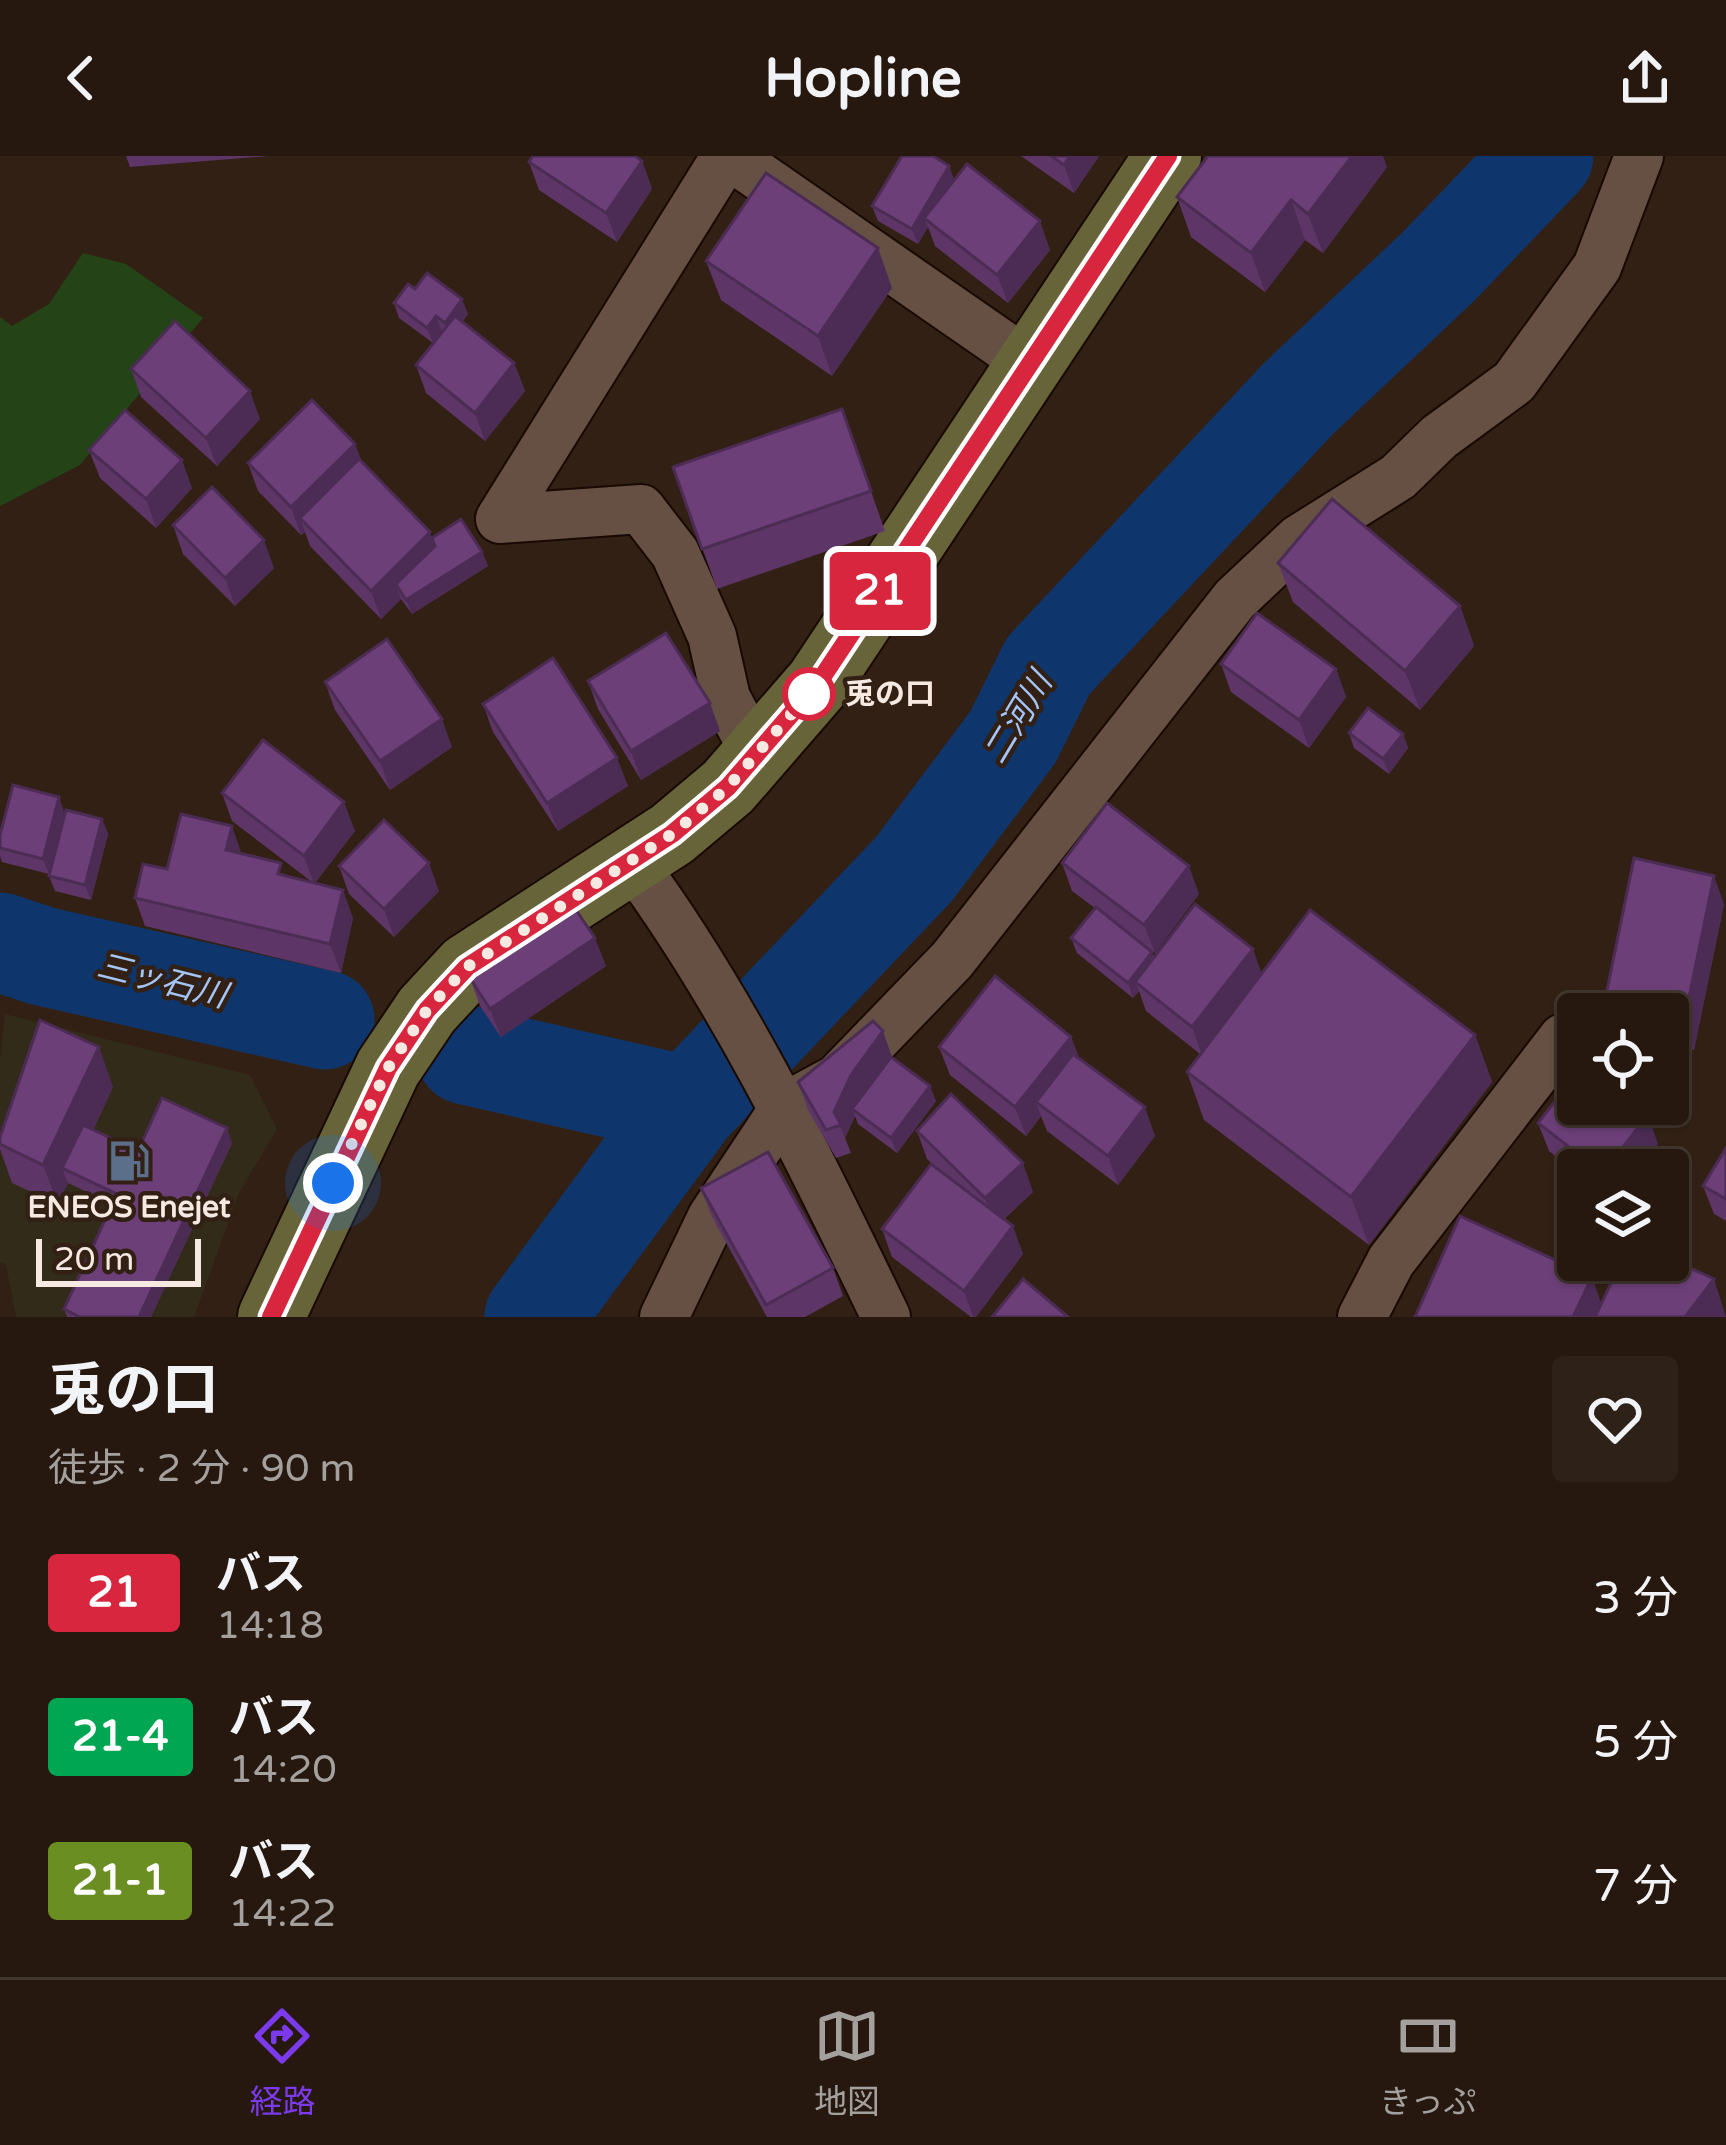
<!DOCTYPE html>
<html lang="ja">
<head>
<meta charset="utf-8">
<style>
  :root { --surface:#26180f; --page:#2e2118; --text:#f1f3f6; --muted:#a4a09e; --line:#42372f; --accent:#7c3aed }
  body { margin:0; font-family:"Varela Round","Noto Sans JP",sans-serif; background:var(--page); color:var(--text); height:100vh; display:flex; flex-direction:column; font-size:45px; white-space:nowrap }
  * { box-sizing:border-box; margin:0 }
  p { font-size:39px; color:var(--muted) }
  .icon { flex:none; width:66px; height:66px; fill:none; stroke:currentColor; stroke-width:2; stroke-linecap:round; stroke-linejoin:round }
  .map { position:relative; height:1161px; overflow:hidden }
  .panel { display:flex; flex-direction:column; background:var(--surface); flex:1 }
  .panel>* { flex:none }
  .badge { padding:0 24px; border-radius:9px; font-size:42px; line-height:78px }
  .tools { position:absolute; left:1557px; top:837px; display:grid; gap:24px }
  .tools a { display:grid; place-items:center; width:132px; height:132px; border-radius:12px; background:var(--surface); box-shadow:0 3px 9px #0004,0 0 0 3px var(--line); font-size:60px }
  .scale { position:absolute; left:36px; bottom:30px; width:165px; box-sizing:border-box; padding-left:12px; border:6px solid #f6e9e2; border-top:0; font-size:33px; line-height:42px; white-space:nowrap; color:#f6e9e2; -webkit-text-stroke:9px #322014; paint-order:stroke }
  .you { position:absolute; width:60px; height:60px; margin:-30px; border:9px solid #fff; border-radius:50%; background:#1a73e8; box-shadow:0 0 0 18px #1a73e833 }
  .map>.badge { position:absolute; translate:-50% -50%; box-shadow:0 0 0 6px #fff }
  .round { display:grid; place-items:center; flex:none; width:126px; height:126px; border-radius:12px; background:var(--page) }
  .summary { display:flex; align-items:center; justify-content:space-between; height:204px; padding:0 48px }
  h1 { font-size:57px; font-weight:700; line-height:90px }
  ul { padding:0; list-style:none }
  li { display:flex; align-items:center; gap:36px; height:144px; padding:0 48px }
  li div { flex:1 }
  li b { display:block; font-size:45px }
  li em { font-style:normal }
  li .badge { min-width:132px; font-weight:700; text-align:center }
  header { display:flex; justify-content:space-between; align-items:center; height:156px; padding:0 48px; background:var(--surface); font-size:54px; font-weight:700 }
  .tabs { display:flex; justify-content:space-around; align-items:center; height:168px; border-top:3px solid var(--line); background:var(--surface); font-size:33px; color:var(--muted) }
  .tabs a { display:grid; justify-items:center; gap:6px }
  .tabs .selected { color:var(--accent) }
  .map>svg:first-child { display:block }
</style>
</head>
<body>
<header><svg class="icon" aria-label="back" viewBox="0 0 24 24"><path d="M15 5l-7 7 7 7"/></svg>Hopline<svg class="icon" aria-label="share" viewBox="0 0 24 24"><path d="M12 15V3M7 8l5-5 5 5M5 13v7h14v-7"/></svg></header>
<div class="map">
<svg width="1726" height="1161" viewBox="0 0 1726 1161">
  <rect width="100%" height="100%" fill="#322014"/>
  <path fill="#332b1a" d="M5 858 250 919 277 973 239 1037 194 1161H16L6 1108 0 1107V903Z"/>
  <path fill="#244417" d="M83 97 126 108 203 162 80 309 0 350V161L12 170 49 148Z"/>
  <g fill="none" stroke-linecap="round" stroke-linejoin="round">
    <g stroke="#0f366c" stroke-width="99">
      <path d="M0 786 42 800 325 864"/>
      <path d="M466 899 689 950"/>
      <path d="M534 1161 689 950 914 713 1013 581 1048 510 1298 243 1439 110 1544 0"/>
    </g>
    <g stroke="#190902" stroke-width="52">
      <g id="street">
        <path d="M726 0 500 363 641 353 675 397 712 480 726 542 756 599"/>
        <path d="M730 0 1030 208"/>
        <path d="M631 705C735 846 810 1004 886 1161"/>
        <path d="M664 1161 712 1061 785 951 837 923 952 804 1235 443 1299 383 1398 321 1439 281 1514 226 1597 111 1639 0"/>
        <path d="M1362 1161 1391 1105 1563 882"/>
      </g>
    </g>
    <g stroke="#190902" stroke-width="70">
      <path id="secondary" d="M271 1161 388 912 427 854 467 811 672 678 728 631 819 526 1168 0"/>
    </g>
    <use href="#street" stroke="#655043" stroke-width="48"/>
    <use href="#secondary" stroke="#68643a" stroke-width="66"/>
  </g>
  <g fill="#5d3667">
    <path d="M126 0H269L130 11Z"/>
    <path d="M1021 0H1099L1074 37Z"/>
    <path d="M642 5 652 33 617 86 539 34 529 6Z"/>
    <path d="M949 10 954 24 1050 94 1008 147 935 90 928 71 918 88 878 65 872 50Z"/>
    <path d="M1387 11 1323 97 1305 84 1265 136 1191 81 1177 41Z"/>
    <path d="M706 105 892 132 832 220 721 144Z"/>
    <path d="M415 133 468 158 462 166 514 207 525 235 485 285 426 237 416 209 433 187 399 162 394 147Z"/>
    <path d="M131 213 260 263 217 310 141 241Z"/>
    <path d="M842 253 885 375 717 433 673 311Z"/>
    <path d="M89 294 192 332 156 372 100 322Z"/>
    <path d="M362 306 432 382 482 396 488 410 412 458 401 443 381 463 310 390 305 376 301 379 258 335 248 307Z"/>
    <path d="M173 369 274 412 235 450 183 398Z"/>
    <path d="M1278 407 1460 450 1474 490 1420 554 1293 446Z"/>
    <path d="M1221 508 1336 513 1346 541 1309 592 1231 536Z"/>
    <path d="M588 525 720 575 641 624 598 553Z"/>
    <path d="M325 526 452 591 390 634 335 554Z"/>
    <path d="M483 548 628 630 558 675 493 576Z"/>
    <path d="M1349 577 1403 578 1408 592 1389 618 1354 592Z"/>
    <path d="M222 637 355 675 315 727 353 762 341 817 145 770 135 742 167 713 242 698 286 720 312 726 232 665Z"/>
    <path d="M64 655 49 718 2 706 0 700V679Z"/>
    <path d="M102 663 108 678 91 744 55 735 49 720Z"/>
    <path d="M1062 707 1199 738 1155 797 1135 782 1152 796 1154 802 1262 818 1475 879 1492 926 1369 1089 1204 964 1187 916 1200 898 1146 855 1139 835 1133 842 1077 797 1071 782 1095 752 1072 735Z"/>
    <path d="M339 710 439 735 394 781 349 738Z"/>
    <path d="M1724 748 1694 894 1668 889V858H1607L1604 849Z"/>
    <path d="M606 810 501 881 480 850 470 822Z"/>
    <path d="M1071 881 1079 902 1155 980 1118 1029 1047 975 1041 960 1026 980 950 919 939 891Z"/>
    <path d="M892 901 936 945 897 997 858 968 855 960 845 982 851 997 836 1002 808 954 798 926Z"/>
    <path d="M113 931 93 974 138 995 232 987 151 1161H67L64 1153 113 1048 68 1027 58 1048 12 1027 0 993V981Z"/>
    <path d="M1538 967 1658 988 1638 1014H1578V1018L1549 995Z"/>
    <path d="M917 975 1033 1036 1004 1063 1023 1098 976 1161H971L892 1101 882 1073 938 1013 927 1003Z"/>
    <path d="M1726 992V1065L1714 1058 1703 1030Z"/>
    <path d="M701 1032 833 1112 843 1140 805 1161H767L712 1061Z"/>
  </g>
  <g fill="#4c2c54">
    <path d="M1070 0H1099L1074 37 1064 9Z"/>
    <path d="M1352 0H1383L1387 11 1323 97 1308 58Z"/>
    <path d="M642 5 652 33 617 86 606 57Z"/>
    <path d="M949 10 954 25 924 62 928 71 918 88 912 73Z"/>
    <path d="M1291 44 1305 84 1265 136 1251 97Z"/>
    <path d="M1040 65 1050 94 1008 147 997 119Z"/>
    <path d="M878 92 892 132 832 220 818 180Z"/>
    <path d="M462 143 468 158 450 181 445 167Z"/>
    <path d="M436 160 442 175 433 187 427 172Z"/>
    <path d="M514 207 525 235 485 285 475 257Z"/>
    <path d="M250 235 260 263 217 310 206 282Z"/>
    <path d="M355 288 366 316 300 362 305 376 301 379 291 351Z"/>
    <path d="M182 304 192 332 156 372 146 343Z"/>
    <path d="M430 376 441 405 396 428 401 443 381 463 371 435Z"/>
    <path d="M264 384 274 412 235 450 225 422Z"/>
    <path d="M482 396 488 410 412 458 406 444Z"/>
    <path d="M1460 450 1474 490 1420 554 1405 515Z"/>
    <path d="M1336 513 1346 541 1309 592 1299 564Z"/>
    <path d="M710 547 720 575 641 624 631 595Z"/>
    <path d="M442 563 452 591 390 634 380 605Z"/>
    <path d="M1403 578 1408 592 1389 618 1383 603Z"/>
    <path d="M617 602 628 630 558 675 547 647Z"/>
    <path d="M59 641 64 655 49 718 43 703Z"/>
    <path d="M344 646 355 675 314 728 304 700Z"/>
    <path d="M102 663 108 678 91 744 85 729Z"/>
    <path d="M232 670 242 699 226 694Z"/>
    <path d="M429 707 439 735 394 781 384 753Z"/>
    <path d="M1189 710 1199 738 1155 797 1144 769Z"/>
    <path d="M1714 720 1724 748 1694 894 1684 866Z"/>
    <path d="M343 734 353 762 341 817 330 788Z"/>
    <path d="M595 782 606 810 501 881 490 853Z"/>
    <path d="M1253 793 1263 821 1202 899 1192 871Z"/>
    <path d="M1152 796 1158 811 1135 826 1139 835 1133 842 1128 827Z"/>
    <path d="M883 875 893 904 852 953 855 960 845 982 834 956 851 919Z"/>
    <path d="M1475 879 1492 926 1369 1089 1351 1041Z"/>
    <path d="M1071 881 1082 909 1036 946 1041 960 1026 980 1015 951Z"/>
    <path d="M99 891 113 931 72 1017 62 1012 68 1027 58 1048 43 1009Z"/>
    <path d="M930 930 936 945 897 997 891 982Z"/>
    <path d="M1145 951 1155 980 1118 1029 1108 1000Z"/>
    <path d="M1648 959 1658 988 1638 1014H1605Z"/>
    <path d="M227 972 232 987 151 1161H139Z"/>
    <path d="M1023 1007 1033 1036 995 1070 985 1042Z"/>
    <path d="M1013 1070 1023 1098 976 1161H973L964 1135Z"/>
    <path d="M1592 1121 1606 1161H1573Z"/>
    <path d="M1714 1123 1726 1161H1685Z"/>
  </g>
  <g fill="#6c3f78" stroke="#4c2c54" stroke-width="3">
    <path d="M533 0H635L642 5 606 57 529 6Z"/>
    <path d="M902 0H933L949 10 912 73 872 50Z"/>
    <path d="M1051 0H1070L1064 9Z"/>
    <path d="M1208 0H1352L1308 58 1291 44 1251 97 1177 41Z"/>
    <path d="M967 8 1040 65 997 119 924 62Z"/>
    <path d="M766 17 878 92 818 180 706 105Z"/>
    <path d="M427 117 462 143 445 167 436 160 427 172 394 147 408 128 415 133Z"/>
    <path d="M455 160 514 207 475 257 416 209Z"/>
    <path d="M175 165 250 235 206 282 131 213Z"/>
    <path d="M312 244 355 288 291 351 248 307Z"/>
    <path d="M842 253 871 335 702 393 673 311Z"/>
    <path d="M125 254 182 304 146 343 89 294Z"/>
    <path d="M359 303 430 376 371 435 300 362Z"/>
    <path d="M212 331 264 384 225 422 173 369Z"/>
    <path d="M1332 343 1460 450 1405 515 1278 407Z"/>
    <path d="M461 363 482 396 406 444 396 428 435 390 432 382Z"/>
    <path d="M1257 457 1336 513 1299 564 1221 508Z"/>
    <path d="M666 477 710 547 631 595 588 525Z"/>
    <path d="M387 483 442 563 380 605 325 526Z"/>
    <path d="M553 502 617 602 547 647 483 548Z"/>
    <path d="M1368 552 1403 578 1383 603 1349 577Z"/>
    <path d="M263 584 344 646 304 700 222 637Z"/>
    <path d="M13 629 59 641 43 703 0 692V679Z"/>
    <path d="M1107 647 1189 710 1144 769 1062 707Z"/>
    <path d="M66 654 102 663 85 729 49 720Z"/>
    <path d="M181 658 232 670 226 694 281 707 278 718 343 734 330 788 135 742 143 708 167 713Z"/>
    <path d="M384 664 429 707 384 753 339 710Z"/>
    <path d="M1634 702 1714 720 1684 866 1668 862V858H1646L1604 849Z"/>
    <path d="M1195 748 1253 793 1192 871 1135 826Z"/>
    <path d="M574 751 595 782 490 853 470 822Z"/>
    <path d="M1096 751 1152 796 1128 827 1071 782Z"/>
    <path d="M1310 754 1475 879 1351 1041 1187 916Z"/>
    <path d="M995 820 1071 881 1015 951 939 891Z"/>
    <path d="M40 864 99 891 43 1009 0 988V981Z"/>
    <path d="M873 865 883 875 851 919 834 956 841 969 826 974 798 926Z"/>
    <path d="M1073 898 1145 951 1108 1000 1036 946Z"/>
    <path d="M891 901 930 930 891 982 852 953Z"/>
    <path d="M1578 916V948H1633L1648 959 1605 1014H1599L1538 967Z"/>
    <path d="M951 938 1023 1007 985 1042 917 975Z"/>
    <path d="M162 942 227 972 139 1161H80L64 1153 117 1038 62 1012 83 969 138 995Z"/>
    <path d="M1726 992V1043L1703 1030Z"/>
    <path d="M768 996 833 1112 766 1149 701 1032Z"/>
    <path d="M931 1008 1013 1070 964 1135 882 1073Z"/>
    <path d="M1460 1060 1592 1121 1573 1161H1415Z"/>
    <path d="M1668 1102 1714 1123 1685 1161H1595L1622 1104H1668Z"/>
    <path d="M1023 1123 1068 1161H992Z"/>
  </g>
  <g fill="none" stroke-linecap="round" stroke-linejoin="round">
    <g stroke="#fff" stroke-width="27">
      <path id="line" d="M271 1161 388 912 427 854 467 811 672 678 728 631 819 526 1168 0"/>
    </g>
    <use href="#line" stroke="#d7263d" stroke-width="18"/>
    <path stroke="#f6e9e2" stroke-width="12" stroke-dasharray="0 21.6" d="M333 1027 388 912 427 854 467 811 672 678 728 631 819 526 809 538"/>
  </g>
  <defs>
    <g id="fuel-bare" transform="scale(3.24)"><path d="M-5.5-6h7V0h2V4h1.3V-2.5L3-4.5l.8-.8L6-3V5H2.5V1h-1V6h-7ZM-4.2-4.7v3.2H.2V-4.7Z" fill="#5c6f8a" stroke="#322014" stroke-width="2.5" paint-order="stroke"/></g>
  </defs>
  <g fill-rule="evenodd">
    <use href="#fuel-bare" x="129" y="1005"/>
  </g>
  <circle fill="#fff" stroke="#d7263d" stroke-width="6" cx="809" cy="538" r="24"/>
  <g text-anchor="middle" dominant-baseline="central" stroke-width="9" stroke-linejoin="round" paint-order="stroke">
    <g font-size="30" font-weight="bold" fill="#f6e9e2" stroke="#322014" text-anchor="start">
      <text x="845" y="538">兎の口</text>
    </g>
    <g font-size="30" font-weight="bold" fill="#f6e9e2" stroke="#322014">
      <text x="129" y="1051">ENEOS Enejet</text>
    </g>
    <g font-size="33" font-style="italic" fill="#a3c5f7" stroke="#322014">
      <text transform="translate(1018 562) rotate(-59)">二河川</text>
      <text transform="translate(162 825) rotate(14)">三ッ石川</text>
    </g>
  </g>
</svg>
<div class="tools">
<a><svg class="icon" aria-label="locate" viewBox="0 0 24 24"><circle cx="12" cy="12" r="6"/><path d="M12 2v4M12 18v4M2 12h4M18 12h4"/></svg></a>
<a><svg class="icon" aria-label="layers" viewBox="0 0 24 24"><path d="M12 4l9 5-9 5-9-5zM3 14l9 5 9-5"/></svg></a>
</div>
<div class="scale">20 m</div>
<div class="you" style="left:333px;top:1027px"></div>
<b class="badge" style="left:880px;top:435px;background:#d7263d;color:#fff">21</b>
</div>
<section class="panel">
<div class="summary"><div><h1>兎の口</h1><p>徒歩 · 2 分 · 90 m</p></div><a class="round"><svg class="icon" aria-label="heart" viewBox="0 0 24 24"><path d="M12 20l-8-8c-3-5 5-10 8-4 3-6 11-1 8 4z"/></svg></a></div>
<ul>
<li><span class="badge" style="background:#d7263d;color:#fff">21</span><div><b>バス</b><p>14:18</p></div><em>3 分</em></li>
<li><span class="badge" style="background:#00a651;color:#fff">21-4</span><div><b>バス</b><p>14:20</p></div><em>5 分</em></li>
<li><span class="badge" style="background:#6b8e23;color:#fff">21-1</span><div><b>バス</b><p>14:22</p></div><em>7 分</em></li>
</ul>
</section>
<nav class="tabs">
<a class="selected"><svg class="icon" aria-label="directions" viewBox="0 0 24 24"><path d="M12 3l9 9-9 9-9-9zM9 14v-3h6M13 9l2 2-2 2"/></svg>経路</a>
<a><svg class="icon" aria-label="map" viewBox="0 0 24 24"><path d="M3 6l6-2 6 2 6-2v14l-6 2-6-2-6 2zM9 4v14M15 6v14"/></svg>地図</a>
<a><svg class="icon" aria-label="tickets" viewBox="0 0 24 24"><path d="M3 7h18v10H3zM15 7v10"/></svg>きっぷ</a>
</nav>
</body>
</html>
